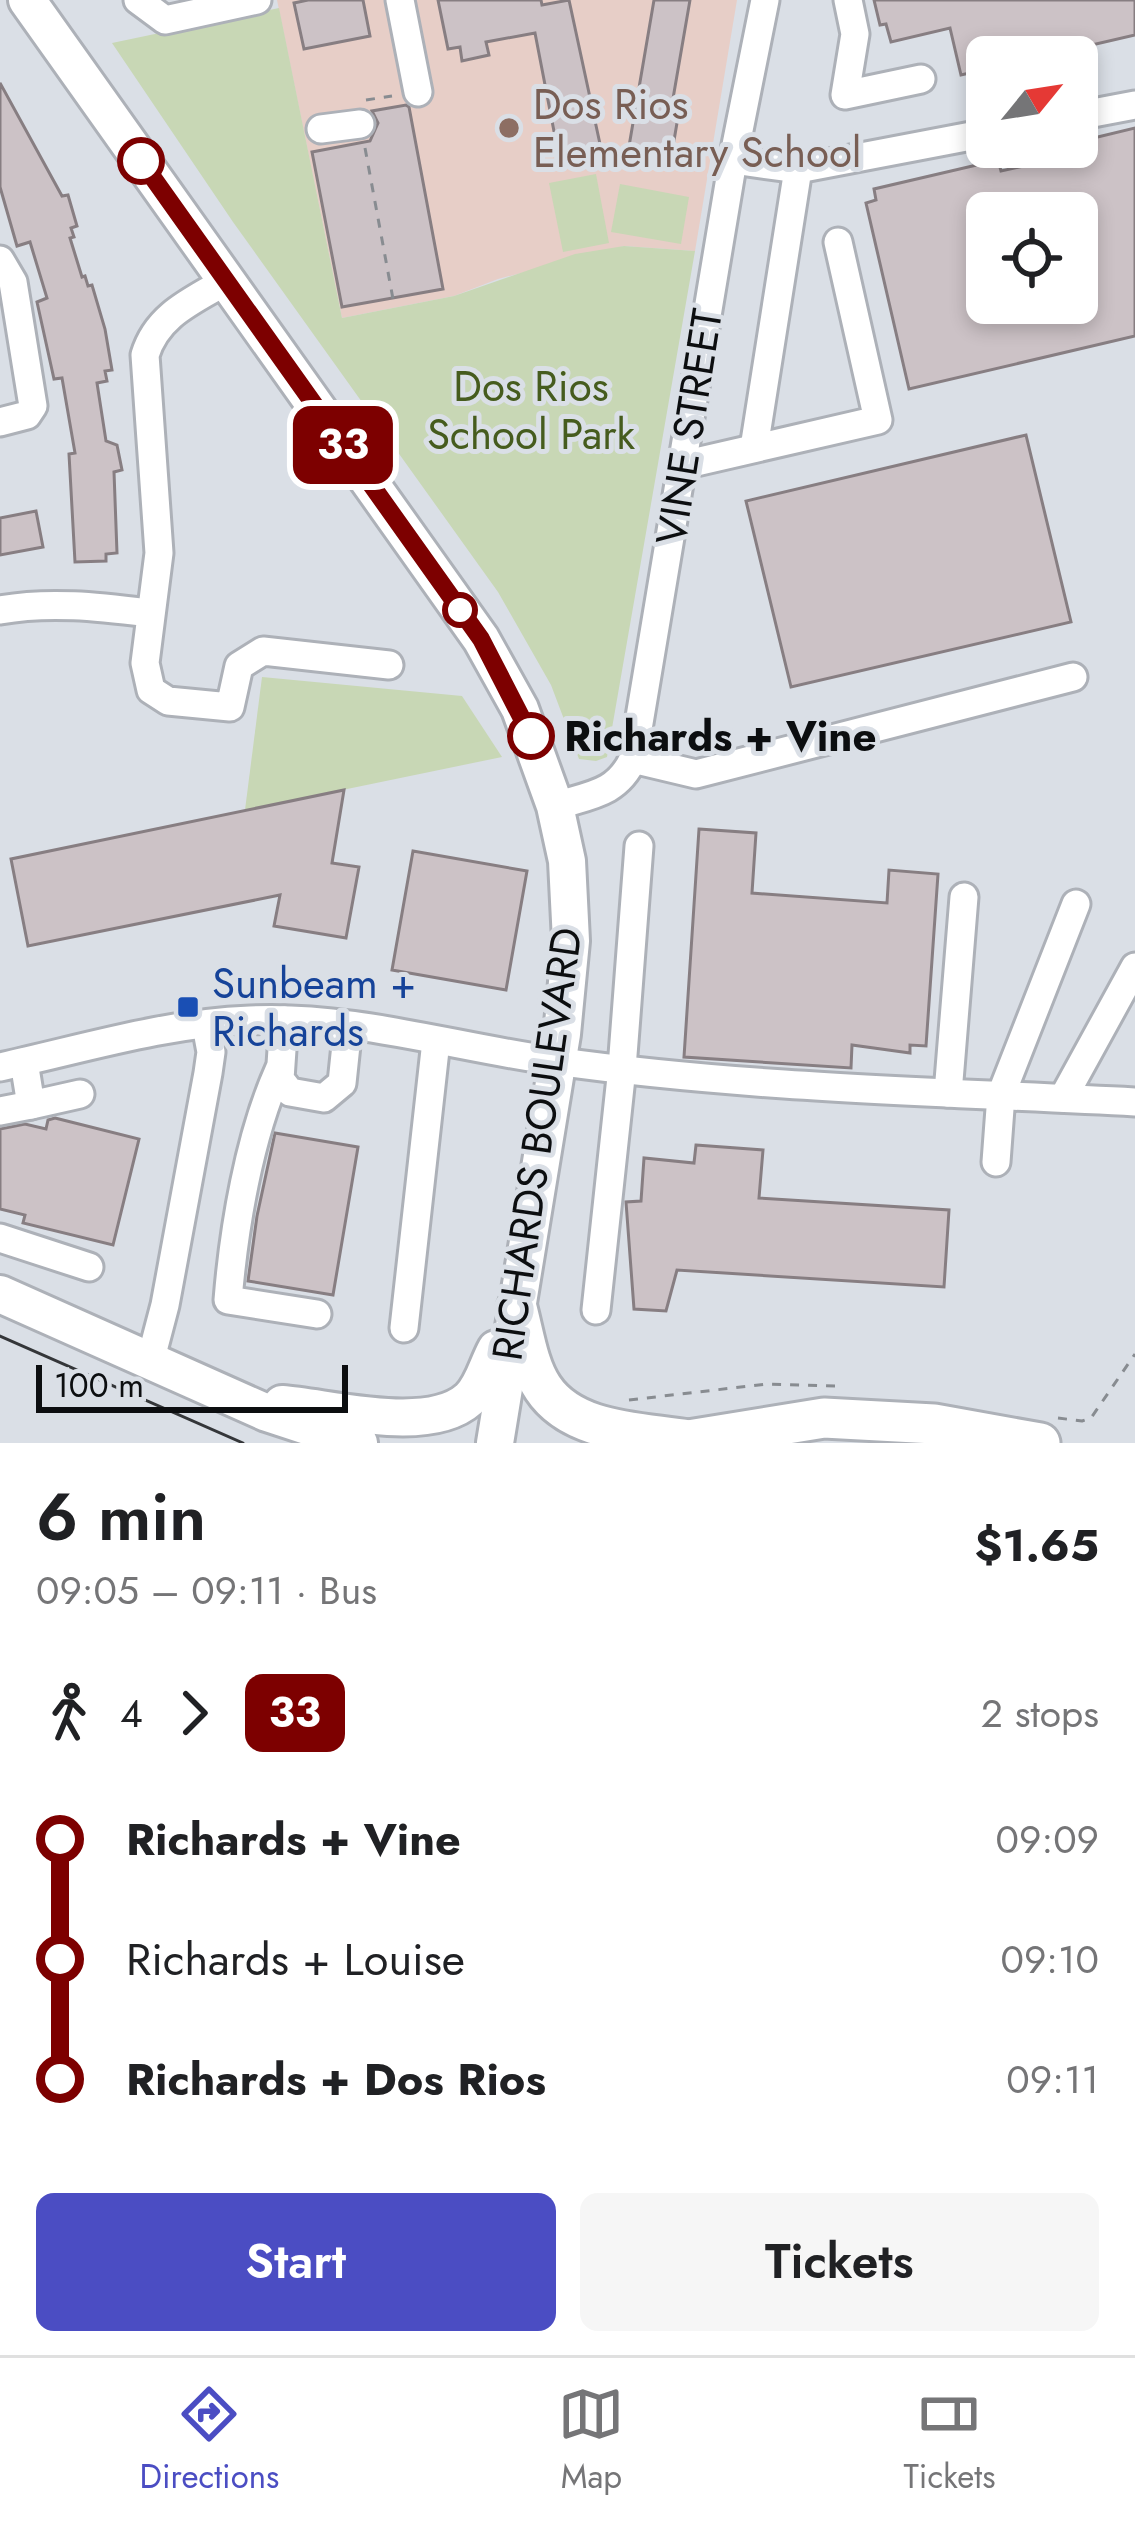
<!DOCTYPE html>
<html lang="en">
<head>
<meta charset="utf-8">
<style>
  :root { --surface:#fff; --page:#f6f6f6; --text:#202124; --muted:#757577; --line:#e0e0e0; --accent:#4b4dc3 }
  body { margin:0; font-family:Jost,sans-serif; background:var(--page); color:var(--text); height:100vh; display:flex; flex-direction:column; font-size:45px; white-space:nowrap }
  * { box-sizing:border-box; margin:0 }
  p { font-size:39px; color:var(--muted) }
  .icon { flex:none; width:66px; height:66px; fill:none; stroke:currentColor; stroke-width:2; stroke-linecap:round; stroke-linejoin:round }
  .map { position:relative; height:1443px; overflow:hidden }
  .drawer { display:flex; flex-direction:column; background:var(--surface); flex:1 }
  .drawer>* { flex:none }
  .badge { padding:0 24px; border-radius:18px; font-size:42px; line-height:78px }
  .needle { width:78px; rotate:60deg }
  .controls { position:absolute; left:966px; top:36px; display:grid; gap:24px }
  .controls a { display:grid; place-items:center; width:132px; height:132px; border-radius:18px; background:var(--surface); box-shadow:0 6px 18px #0003; font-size:60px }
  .scale { position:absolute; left:36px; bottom:30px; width:312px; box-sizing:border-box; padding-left:12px; border:6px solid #0c0e10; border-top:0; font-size:33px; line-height:42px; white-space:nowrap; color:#0c0e10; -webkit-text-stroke:9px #dadfe6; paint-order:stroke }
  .map>.badge { position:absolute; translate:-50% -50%; box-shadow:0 0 0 6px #fff }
  .legs { display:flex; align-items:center; gap:18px; height:132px; padding:0 36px; font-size:39px }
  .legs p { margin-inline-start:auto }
  .head { display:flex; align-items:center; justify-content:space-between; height:204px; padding:0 36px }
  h1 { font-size:66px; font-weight:600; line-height:90px }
  .primary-button { display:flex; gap:24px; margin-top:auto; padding:24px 36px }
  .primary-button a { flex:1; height:138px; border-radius:18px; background:var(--accent); color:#fff; font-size:48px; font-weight:600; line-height:138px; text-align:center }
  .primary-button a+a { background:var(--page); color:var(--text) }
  ul { padding:0 36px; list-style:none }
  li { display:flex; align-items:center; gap:42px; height:120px; font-size:45px }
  li i { display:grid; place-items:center; width:18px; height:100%; margin:0 15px; background:currentColor }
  li i::after { content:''; width:30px; height:30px; margin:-15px; border:9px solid; border-radius:50%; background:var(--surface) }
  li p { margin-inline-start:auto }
  li:first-child i { background:linear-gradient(#0000 50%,currentColor 0) }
  li:last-child i { background:linear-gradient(currentColor 50%,#0000 0) }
  .menu { display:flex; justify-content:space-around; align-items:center; height:168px; border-top:3px solid var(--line); background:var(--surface); font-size:33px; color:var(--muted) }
  .menu a { display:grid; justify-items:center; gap:6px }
  .menu .selected { color:var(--accent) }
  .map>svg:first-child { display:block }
</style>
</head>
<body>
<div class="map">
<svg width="1135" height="1443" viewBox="0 0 1135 1443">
  <rect width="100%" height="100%" fill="#dadfe6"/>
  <path fill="#e7cec7" d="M277 0H737L695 251 624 246 498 279 454 296 342 318Z"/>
  <g fill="#c8d7b5">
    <path d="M279 8 342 318 454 296 575 254 624 246 695 251 607 757 596 761 579 759 551 685 498 592 233 222 112 43Z"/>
    <path d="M596 174 609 243 563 252 549 183Z"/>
    <path d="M620 184 689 197 681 244 611 232Z"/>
    <path d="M262 677 462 696 502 757 245 810Z"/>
  </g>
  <g fill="#ccc2c6" stroke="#877e82" stroke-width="3" fill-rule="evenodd">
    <path d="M308 0H363L370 36 304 49 294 3Z"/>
    <path d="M438 0H541L542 5 569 0 600 144 558 152 535 33 486 42 489 55 462 61 460 47 448 49Z"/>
    <path d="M654 0H690L670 116 678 117 670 164 627 158Z"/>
    <path d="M874 0H1135V35L1040 57H987V69L961 75 950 28 891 42 886 24 880 25Z"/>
    <path d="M0 83 62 196 68 195 77 226 71 228 74 237 70 238 82 277 85 276 88 286 92 285 105 329 112 370 105 371 107 381 97 383 106 441 117 445 122 470 114 472 117 553 106 554V561L75 562 69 454 75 453 62 378 54 379 37 302 47 298 30 242 17 246 0 187Z"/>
    <path d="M406 105 409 107 443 289 342 307 312 152 370 141 378 123 372 111Z"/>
    <path d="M1135 128V336L909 389 866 203 876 200 874 189 998 160 1001 171 1059 158 1057 147H1077V142ZM987 213H1077V303H987Z"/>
    <path d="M1026 435 1071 622 791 687 746 501Z"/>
    <path d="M36 511 43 547 0 555V518Z"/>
    <path d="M344 790 332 863 359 867 346 938 274 926 280 895 28 946 11 859Z"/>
    <path d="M699 829 756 833 752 893 887 903 889 870 938 874 926 1046 910 1045V1053L852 1045 851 1068 684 1057Z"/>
    <path d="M413 851 527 871 506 990 392 970Z"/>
    <path d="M55 1118 139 1139 113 1245 23 1223 25 1215 0 1209V1129L25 1124 46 1129 48 1120Z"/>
    <path d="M275 1133 358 1147 333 1295 248 1281 257 1216Z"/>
    <path d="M696 1145 763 1150 759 1198 949 1210 944 1287 677 1270 666 1311 634 1309 626 1202 641 1201 644 1158 694 1163Z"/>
  </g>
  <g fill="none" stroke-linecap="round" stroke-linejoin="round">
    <g stroke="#adb1b8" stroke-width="33">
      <g id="minor">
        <path d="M138 0 165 20 257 0"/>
        <path d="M400 0 418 92"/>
        <path d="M848 0 855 34 845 95 921 79"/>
        <path d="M1077 116 1135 105"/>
        <path d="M321 129 360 124"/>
        <path d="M733 160 798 169"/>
        <path d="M0 260 13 282 33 406 27 415 0 422"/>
        <path d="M226 281C192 301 157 315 145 355L159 553 145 663 151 690 168 701 230 707 239 666 263 651 389 665"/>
        <path d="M754 448 798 169 987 133"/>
        <path d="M683 465 878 420 838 242"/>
        <path d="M0 610C50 601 99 607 149 613"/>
        <path d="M633 759 696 774 1073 677"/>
        <path d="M555 806C590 795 617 794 633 759L733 160 765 0"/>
        <path d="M284 1020 280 1079 290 1092 324 1098 342 1083 348 1026"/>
        <path d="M24 1062 31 1105 80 1094"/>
        <path d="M0 1067C82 1049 166 1023 250 1020 352 1015 454 1047 555 1061 747 1088 942 1092 1135 1102"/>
        <path d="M279 1070C249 1137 234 1227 228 1300L317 1314"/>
        <path d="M948 1093 964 897"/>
        <path d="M1063 1098 1135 967"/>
        <path d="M0 1111 31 1105"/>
        <path d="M996 1162 1001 1095 1076 904"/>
        <path d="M0 1238 89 1267"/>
        <path d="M596 1310 622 1068 639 846"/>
        <path d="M404 1328 436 1041"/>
        <path d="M150 1362 165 1305 208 1073 211 1052 206 1025"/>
      </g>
    </g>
    <g stroke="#adb1b8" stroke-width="42">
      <g id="major">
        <path d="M27 0 481 639 520 709 555 806 567 861 571 941 562 1034 495 1443"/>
        <path d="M0 1294 267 1413 359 1443"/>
        <path d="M282 1404C332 1408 429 1435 469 1399 483 1386 487 1365 496 1349"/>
      </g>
    </g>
    <g stroke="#adb1b8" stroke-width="45">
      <g id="highway">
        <path d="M517 1308C524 1334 528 1366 543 1388 573 1433 640 1432 688 1440"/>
        <path d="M670 1443 824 1418 934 1424 1040 1443"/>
      </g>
    </g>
    <g stroke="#888c91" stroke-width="3" stroke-dasharray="9 9" stroke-linecap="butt">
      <path d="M366 100 392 96"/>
      <path d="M365 148 393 299"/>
      <path d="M629 1400 767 1384 835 1386"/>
      <path d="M1058 1418 1082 1421 1091 1418 1135 1354"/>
    </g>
    <use href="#minor" stroke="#fff" stroke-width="27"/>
    <use href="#major" stroke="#fff" stroke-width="36"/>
    <use href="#highway" stroke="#fff" stroke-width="39"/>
    <path stroke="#343639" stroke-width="3" d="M0 1336 243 1443"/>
  </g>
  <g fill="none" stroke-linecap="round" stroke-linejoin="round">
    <g stroke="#fff" stroke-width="27">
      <path id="line-1" d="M141 161 481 639 531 736"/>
    </g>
    <use href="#line-1" stroke="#7d0000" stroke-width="18"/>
  </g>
  <circle fill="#8d6e63" stroke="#dadfe6" stroke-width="4.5" cx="509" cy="128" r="12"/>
  <g fill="#fff" stroke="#7d0000" stroke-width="6">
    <circle cx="141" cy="161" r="21"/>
    <circle cx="460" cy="610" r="15"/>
    <circle cx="531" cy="736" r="21"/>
  </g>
  <rect fill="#1a4fb4" stroke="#dadfe6" stroke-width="4.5" x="176" y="995" width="24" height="24" rx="6"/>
  <g text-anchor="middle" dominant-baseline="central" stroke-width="10" stroke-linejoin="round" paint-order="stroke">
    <g font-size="42" fill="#785e54" stroke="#dadfe6" text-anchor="start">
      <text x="533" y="104">Dos Rios<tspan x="533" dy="48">Elementary School</tspan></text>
    </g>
    <g font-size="42" fill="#465c1e" stroke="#dadfe6">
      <text x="531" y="386">Dos Rios<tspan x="531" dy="48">School Park</tspan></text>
    </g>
    <g font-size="42" fill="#0c0e10" stroke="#dadfe6">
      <text transform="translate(689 427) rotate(-81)">VINE STREET</text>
      <text transform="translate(537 1144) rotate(-82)">RICHARDS BOULEVARD</text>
    </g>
    <g font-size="42" font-weight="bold" fill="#0c0e10" stroke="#dadfe6" text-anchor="start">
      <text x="564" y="736">Richards + Vine</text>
    </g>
    <g font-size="42" fill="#164399" stroke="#dadfe6" text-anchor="start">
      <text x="212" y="983">Sunbeam +<tspan x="212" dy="48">Richards</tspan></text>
    </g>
  </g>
</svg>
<div class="controls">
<a><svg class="needle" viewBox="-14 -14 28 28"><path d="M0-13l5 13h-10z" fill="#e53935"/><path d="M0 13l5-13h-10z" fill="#757577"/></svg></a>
<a><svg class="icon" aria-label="locate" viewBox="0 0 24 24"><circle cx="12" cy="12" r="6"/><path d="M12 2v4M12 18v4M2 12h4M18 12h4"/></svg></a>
</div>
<div class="scale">100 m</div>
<b class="badge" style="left:343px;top:445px;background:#7d0000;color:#fff">33</b>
</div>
<section class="drawer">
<div class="head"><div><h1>6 min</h1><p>09:05 – 09:11 · Bus</p></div><b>$1.65</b></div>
<div class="legs"><svg class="icon" aria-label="walk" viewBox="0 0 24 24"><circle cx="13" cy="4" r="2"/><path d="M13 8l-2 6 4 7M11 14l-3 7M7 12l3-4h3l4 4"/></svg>4<svg class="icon" aria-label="forward" viewBox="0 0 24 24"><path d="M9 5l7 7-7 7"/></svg><b class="badge" style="background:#7d0000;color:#fff">33</b><p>2 stops</p></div>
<ul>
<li><i style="color:#7d0000"></i><b>Richards + Vine</b><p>09:09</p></li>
<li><i style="color:#7d0000"></i><span>Richards + Louise</span><p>09:10</p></li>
<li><i style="color:#7d0000"></i><b>Richards + Dos Rios</b><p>09:11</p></li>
</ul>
<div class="primary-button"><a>Start</a><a>Tickets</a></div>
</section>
<nav class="menu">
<a class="selected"><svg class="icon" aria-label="directions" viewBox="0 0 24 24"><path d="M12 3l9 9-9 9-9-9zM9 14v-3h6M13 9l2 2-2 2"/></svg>Directions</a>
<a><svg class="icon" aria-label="map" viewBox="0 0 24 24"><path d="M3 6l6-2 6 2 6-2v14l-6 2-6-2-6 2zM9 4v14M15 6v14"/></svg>Map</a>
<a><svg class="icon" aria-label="tickets" viewBox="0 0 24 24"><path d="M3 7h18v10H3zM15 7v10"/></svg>Tickets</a>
</nav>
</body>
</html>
